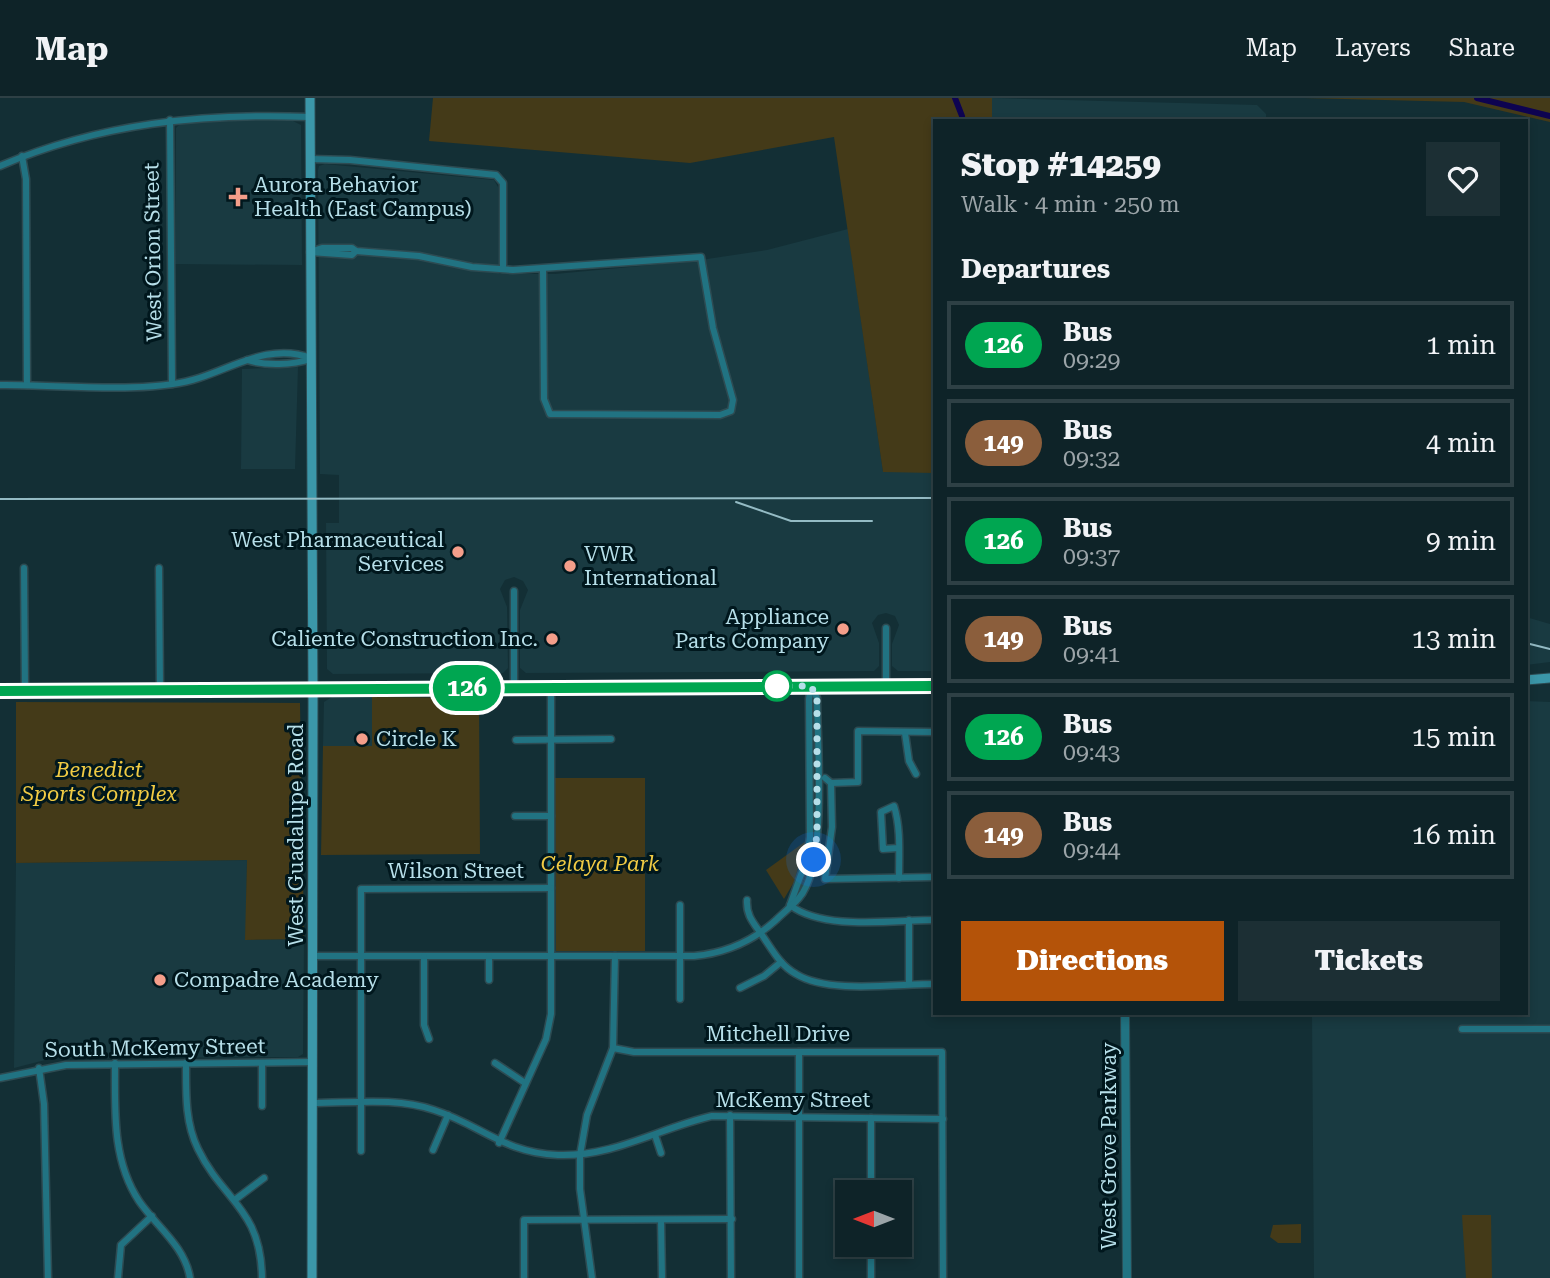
<!DOCTYPE html>
<html lang="en">
<head>
<meta charset="utf-8">
<style>
  :root { --surface:#0e2328; --page:#1c2f34; --text:#f1f3f6; --muted:#9ba4a8; --line:#2e4045; --accent:#b45309 }
  body { margin:0; font-family:"Roboto Serif",serif; background:var(--page); color:var(--text); height:100vh; display:flex; flex-direction:column; font-size:26px; white-space:nowrap }
  * { box-sizing:border-box; margin:0 }
  p { font-size:23px; color:var(--muted) }
  .icon { flex:none; width:38px; height:38px; fill:none; stroke:currentColor; stroke-width:2; stroke-linecap:round; stroke-linejoin:round }
  .map { position:relative; flex:1; overflow:hidden }
  .side { position:absolute; left:933px; top:21px; width:595px; height:896px; display:flex; flex-direction:column; background:var(--surface); border-radius:0px; box-shadow:0 4px 10px #0003,0 0 0 2px var(--line) }
  .side>* { flex:none }
  .badge { padding:0 14px; border-radius:23px; font-size:24px; line-height:46px }
  .needle { width:46px; rotate:270deg }
  .fabs { position:absolute; left:835px; top:1082px; display:grid; gap:14px }
  .fabs a { display:grid; place-items:center; width:77px; height:77px; border-radius:0px; background:var(--surface); box-shadow:0 4px 10px #0003,0 0 0 2px var(--line); font-size:35px }
  .you { position:absolute; width:35px; height:35px; margin:-18px; border:5px solid #fff; border-radius:50%; background:#1a73e8; box-shadow:0 0 0 10px #1a73e833 }
  .map>.badge { position:absolute; translate:-50% -50%; box-shadow:0 0 0 4px #fff }
  h2 { padding:0 28px; font-size:26px; line-height:63px }
  .round { display:grid; place-items:center; flex:none; width:74px; height:74px; border-radius:0px; background:var(--page) }
  .overview { display:flex; align-items:center; justify-content:space-between; height:119px; padding:0 28px }
  h1 { font-size:33px; font-weight:800; line-height:52px }
  .button { display:flex; gap:14px; margin-top:auto; padding:14px 28px }
  .button a { flex:1; height:80px; border-radius:0px; background:var(--accent); color:#fff; font-size:28px; font-weight:800; line-height:80px; text-align:center }
  .button a+a { background:var(--page); color:var(--text) }
  ul { padding:0; list-style:none }
  li { display:flex; align-items:center; gap:21px; height:88px; margin:0 14px 10px; padding:0 14px; border:4px solid var(--line); border-radius:0px }
  li div { flex:1 }
  li b { display:block; font-size:26px }
  li em { font-style:normal }
  li .badge { min-width:77px; font-weight:700; text-align:center }
  header { display:flex; align-items:center; gap:42px; box-sizing:border-box; height:98px; padding:0 35px; background:var(--surface); border-bottom:2px solid var(--line) }
  header strong { font-size:33px }
  nav { display:flex; gap:38px; margin-inline-start:auto; font-size:24px }
  .map>svg:first-child { display:block }
</style>
</head>
<body>
<header>
<strong>Map</strong>
<nav><a>Map</a><a>Layers</a><a>Share</a></nav>
</header>
<div class="map">
<svg width="1550" height="1180" viewBox="0 0 1550 1180">
  <rect width="100%" height="100%" fill="#132f35"/>
  <g fill="#193a41">
    <path d="M992 0 1257 7 1266 16V23H992Z"/>
    <path d="M239 22 293 23 301 27 302 167 175 166 176 30 180 26Z"/>
    <path d="M325 66 494 82 498 89 499 176H555L694 163 767 152 848 131 883 373 934 374V573H898L892 568V546L899 527 895 518 886 515 878 517 872 525 879 545V568L874 573 526 575 520 570V512L528 492 523 483 514 479 505 482 500 491 507 509 508 570 503 575 333 576 327 571 326 425H339V377L320 376 318 72 319 68Z"/>
    <path d="M298 269 295 371H241L242 271Z"/>
    <path d="M1526 519 1550 526V564L1526 567Z"/>
    <path d="M332 599H372V649L323 648 324 604Z"/>
    <path d="M1526 603 1550 604V1180H1314L1312 915H1526Z"/>
    <path d="M247 762 246 842 304 841 303 956 298 959 53 960 14 970 16 765Z"/>
  </g>
  <g fill="#443a18">
    <path d="M433 0H992V23H934V375L883 374 834 39 690 65 429 43Z"/>
    <path d="M1304 0H1550V24L1464 4Z"/>
    <path d="M372 599 479 600 480 756 321 757 323 648H372Z"/>
    <path d="M16 604 300 605 304 841 245 842 247 762 16 765Z"/>
    <path d="M555 680H645V853H556Z"/>
    <path d="M806 743 794 784 784 801 766 772Z"/>
    <path d="M1462 1117H1491L1492 1180H1466Z"/>
    <path d="M1301 1126V1145H1278L1270 1139 1273 1127Z"/>
  </g>
  <g fill="none" stroke-linecap="round" stroke-linejoin="round">
    <g stroke="#0d0351" stroke-width="6">
      <path d="M955 0 962 18"/>
      <path d="M1477 0 1550 18"/>
    </g>
    <g stroke="#2d4b52" stroke-width="9">
      <g id="minor">
        <path d="M170 22 172 286"/>
        <path d="M22 58 26 81 27 287"/>
        <path d="M310 61 350 62 496 77 503 85V171"/>
        <path d="M0 68C100 25 202 15 310 19"/>
        <path d="M310 154 322 150H352L356 153 419 158 472 169 513 172 701 159 713 230 733 302 731 313 720 317 550 316 544 301 543 172"/>
        <path d="M310 154 352 157 356 153"/>
        <path d="M247 262C266 268 292 267 311 261"/>
        <path d="M0 287C55 286 149 297 199 280 236 268 271 245 311 260"/>
        <path d="M24 470 25 592"/>
        <path d="M159 470 160 592"/>
        <path d="M514 493V590"/>
        <path d="M886 530V588"/>
        <path d="M905 635 909 663 916 676"/>
        <path d="M516 642 611 641"/>
        <path d="M825 680 831 685 858 684V633L934 634"/>
        <path d="M831 685 832 729 825 781 934 779"/>
        <path d="M515 718H551"/>
        <path d="M898 750 883 751 881 714 894 708C901 730 899 756 899 780"/>
        <path d="M747 802C746 819 755 826 764 840 773 853 781 868 796 876 828 896 896 886 934 886"/>
        <path d="M790 807 807 760 810 739 809 601 811 588"/>
        <path d="M790 807C823 833 894 822 934 822"/>
        <path d="M909 822V886"/>
        <path d="M313 858H694C726 855 752 844 776 822 783 815 792 808 799 800 828 767 817 645 817 600L811 588"/>
        <path d="M424 859V927L429 941"/>
        <path d="M489 882V859"/>
        <path d="M740 890 764 878 781 864"/>
        <path d="M680 901V807"/>
        <path d="M1462 931H1550"/>
        <path d="M613 950 634 954H942L943 1180"/>
        <path d="M799 954V1180"/>
        <path d="M115 965C115 1013 112 1062 139 1103 156 1128 185 1148 190 1180"/>
        <path d="M186 965C186 994 185 1025 198 1051 223 1103 261 1110 262 1180"/>
        <path d="M495 965 525 985"/>
        <path d="M39 970 44 1006 48 1180"/>
        <path d="M0 980 66 967 312 964"/>
        <path d="M312 1005C352 1005 396 999 434 1012 481 1027 504 1055 558 1057 614 1059 659 1030 712 1018L943 1021"/>
        <path d="M262 1008V965"/>
        <path d="M730 1017 731 1180"/>
        <path d="M871 1020V1094"/>
        <path d="M655 1037 661 1055"/>
        <path d="M499 1045 546 941 551 916V590"/>
        <path d="M433 1052 448 1017"/>
        <path d="M361 1053V791L551 790"/>
        <path d="M236 1101 264 1080"/>
        <path d="M661 1122 662 1180"/>
        <path d="M871 1146V1180"/>
        <path d="M118 1180 121 1147 152 1118"/>
        <path d="M524 1180V1122L732 1121"/>
        <path d="M592 1180 580 1091V1057L587 1017 613 950 615 858"/>
      </g>
    </g>
    <g stroke="#2d4b52" stroke-width="10">
      <path id="tertiary" d="M1125 915 1127 1180"/>
    </g>
    <g stroke="#2d4b52" stroke-width="11">
      <g id="secondary">
        <path d="M310 0 313 603 312 1180"/>
        <path d="M1526 582 1550 580"/>
        <path d="M0 593 934 588"/>
      </g>
    </g>
    <use href="#minor" stroke="#217382" stroke-width="6"/>
    <use href="#tertiary" stroke="#217382" stroke-width="8"/>
    <use href="#secondary" stroke="#3b97a9" stroke-width="9"/>
    <g stroke="#94bbc4" stroke-width="2">
      <path d="M0 401 934 400"/>
      <path d="M736 404 791 423H872"/>
      <path d="M1526 545 1550 551"/>
    </g>
  </g>
  <g fill="none" stroke-linecap="round" stroke-linejoin="round">
    <g stroke="#fff" stroke-width="16">
      <path id="line" d="M0 593 934 588"/>
    </g>
    <use href="#line" stroke="#00a651" stroke-width="10"/>
    <path stroke="#b6dfe9" stroke-width="7" stroke-dasharray="0 12.6" d="M777 588H811L817 600V735L814 762"/>
  </g>
  <g fill="#f49e8a" stroke="#00171d" stroke-width="2.5">
    <path d="M234.5 88.5h7v7h7v7h-7v7h-7v-7h-7v-7h7z"/>
    <circle cx="458" cy="454" r="7"/>
    <circle cx="570" cy="468" r="7"/>
    <circle cx="843" cy="531" r="7"/>
    <circle cx="552" cy="541" r="7"/>
    <circle cx="362" cy="641" r="7"/>
    <circle cx="160" cy="882" r="7"/>
  </g>
  <circle fill="#fff" stroke="#00a651" stroke-width="3.5" cx="777" cy="588" r="14"/>
  <g text-anchor="middle" dominant-baseline="central" stroke-width="6" stroke-linejoin="round" paint-order="stroke">
    <g font-size="21" fill="#b6dfe9" stroke="#00171d" text-anchor="start">
      <text x="254" y="87">Aurora Behavior<tspan x="254" dy="24">Health (East Campus)</tspan></text>
      <text x="444" y="442" text-anchor="end">West Pharmaceutical<tspan x="444" dy="24">Services</tspan></text>
      <text x="584" y="456">VWR<tspan x="584" dy="24">International</tspan></text>
      <text x="829" y="519" text-anchor="end">Appliance<tspan x="829" dy="24">Parts Company</tspan></text>
      <text x="538" y="541" text-anchor="end">Caliente Construction Inc.</text>
      <text x="376" y="641">Circle K</text>
      <text x="174" y="882">Compadre Academy</text>
    </g>
    <g font-size="21" fill="#b6dfe9" stroke="#00171d">
      <text transform="translate(153 154) rotate(-91)">West Orion Street</text>
      <text transform="translate(296 737) rotate(-90)">West Guadalupe Road</text>
      <text x="456" y="773">Wilson Street</text>
      <text x="778" y="936">Mitchell Drive</text>
      <text transform="translate(155 950) rotate(-1)">South McKemy Street</text>
      <text x="793" y="1002">McKemy Street</text>
      <text transform="translate(1109 1048) rotate(-90)">West Grove Parkway</text>
    </g>
    <g font-size="21" font-style="italic" fill="#f0cb44" stroke="#00171d">
      <text x="99" y="672">Benedict<tspan x="99" dy="24">Sports Complex</tspan></text>
      <text x="600" y="766">Celaya Park</text>
    </g>
  </g>
</svg>
<div class="fabs">
<a><svg class="needle" viewBox="-14 -14 28 28"><path d="M0-13l5 13h-10z" fill="#e53935"/><path d="M0 13l5-13h-10z" fill="#9ba4a8"/></svg></a>
</div>
<div class="you" style="left:814px;top:762px"></div>
<b class="badge" style="left:467px;top:590px;background:#00a651;color:#fff">126</b>
<section class="side">
<div class="overview"><div><h1>Stop #14259</h1><p>Walk · 4 min · 250 m</p></div><a class="round"><svg class="icon" aria-label="heart" viewBox="0 0 24 24"><path d="M12 20l-8-8c-3-5 5-10 8-4 3-6 11-1 8 4z"/></svg></a></div>
<h2>Departures</h2>
<ul>
<li><span class="badge" style="background:#00a651;color:#fff">126</span><div><b>Bus</b><p>09:29</p></div><em>1 min</em></li>
<li><span class="badge" style="background:#8b5e3c;color:#fff">149</span><div><b>Bus</b><p>09:32</p></div><em>4 min</em></li>
<li><span class="badge" style="background:#00a651;color:#fff">126</span><div><b>Bus</b><p>09:37</p></div><em>9 min</em></li>
<li><span class="badge" style="background:#8b5e3c;color:#fff">149</span><div><b>Bus</b><p>09:41</p></div><em>13 min</em></li>
<li><span class="badge" style="background:#00a651;color:#fff">126</span><div><b>Bus</b><p>09:43</p></div><em>15 min</em></li>
<li><span class="badge" style="background:#8b5e3c;color:#fff">149</span><div><b>Bus</b><p>09:44</p></div><em>16 min</em></li>
</ul>
<div class="button"><a>Directions</a><a>Tickets</a></div>
</section>
</div>
</body>
</html>
